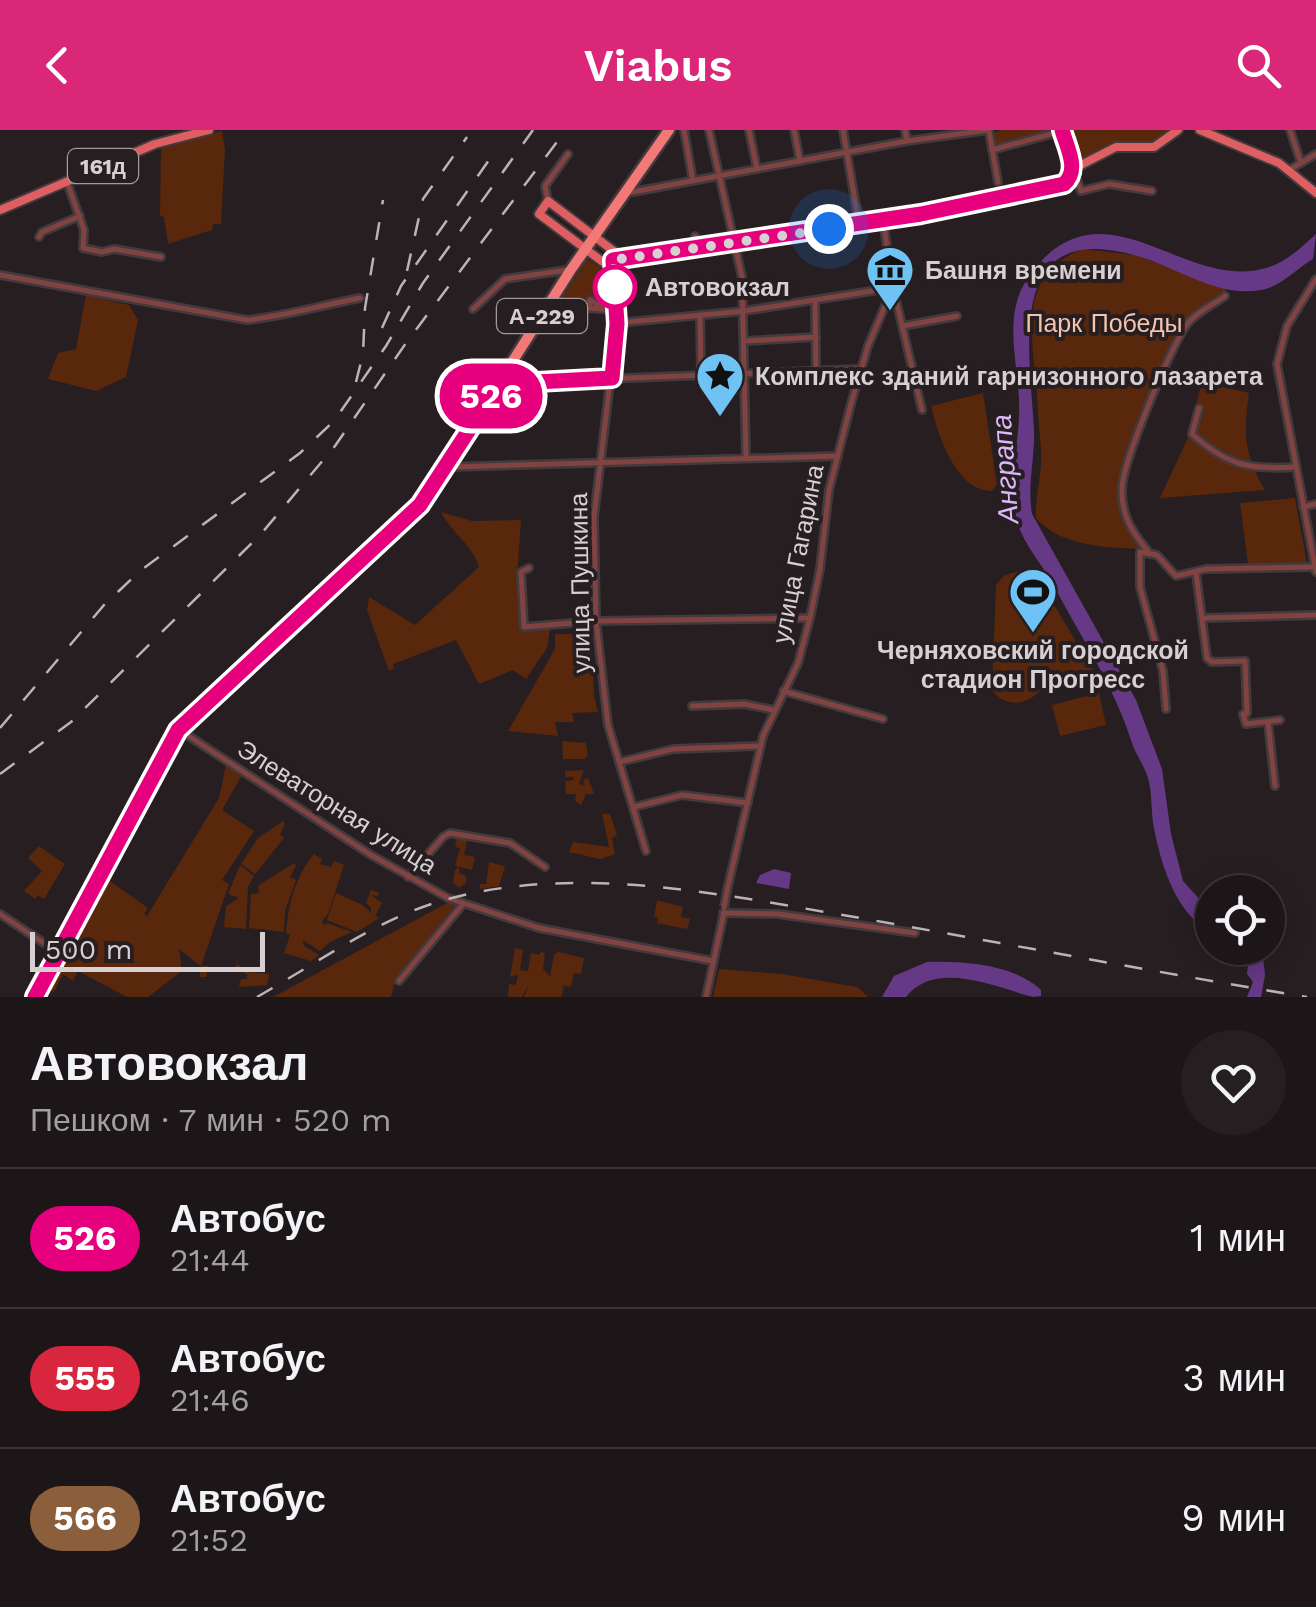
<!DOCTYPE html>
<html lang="ru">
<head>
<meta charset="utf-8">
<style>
  :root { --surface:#1d1619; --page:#251f22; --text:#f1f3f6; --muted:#a09fa2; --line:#3b3538; --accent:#db2777 }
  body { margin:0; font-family:"Work Sans",sans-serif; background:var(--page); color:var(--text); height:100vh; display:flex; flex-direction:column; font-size:38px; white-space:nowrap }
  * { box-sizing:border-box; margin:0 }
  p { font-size:32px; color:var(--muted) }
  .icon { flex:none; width:55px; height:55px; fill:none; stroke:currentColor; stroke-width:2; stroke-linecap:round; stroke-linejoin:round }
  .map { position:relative; height:867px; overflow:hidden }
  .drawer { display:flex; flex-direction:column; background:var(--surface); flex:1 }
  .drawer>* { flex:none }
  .badge { padding:0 20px; border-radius:32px; font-size:35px; line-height:65px }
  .controls { position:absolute; left:1195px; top:745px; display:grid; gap:20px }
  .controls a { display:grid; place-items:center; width:90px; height:90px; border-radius:50%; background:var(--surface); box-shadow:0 5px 25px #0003,0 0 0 2px var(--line); font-size:50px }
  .scale { position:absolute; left:30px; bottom:25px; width:235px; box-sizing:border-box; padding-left:10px; border:5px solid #d6d0d2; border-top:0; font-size:28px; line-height:35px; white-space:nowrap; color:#d6d0d2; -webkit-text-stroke:8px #271e21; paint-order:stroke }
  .you { position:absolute; width:50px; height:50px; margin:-25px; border:8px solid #fff; border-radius:50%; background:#1a73e8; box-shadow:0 0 0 15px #1a73e833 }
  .map>.badge { position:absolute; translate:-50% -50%; box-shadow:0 0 0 5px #fff }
  .round { display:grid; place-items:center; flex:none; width:105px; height:105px; border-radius:52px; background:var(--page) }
  .head { display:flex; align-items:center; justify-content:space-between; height:170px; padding:0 30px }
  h1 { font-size:48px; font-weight:600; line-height:75px }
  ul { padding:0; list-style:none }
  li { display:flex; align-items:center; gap:30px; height:140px; padding:0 30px; border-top:2px solid var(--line) }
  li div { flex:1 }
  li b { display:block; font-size:38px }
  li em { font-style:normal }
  li .badge { min-width:110px; font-weight:700; text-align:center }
  header { display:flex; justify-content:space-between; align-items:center; height:130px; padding:0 30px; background:var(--accent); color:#fff; font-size:45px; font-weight:600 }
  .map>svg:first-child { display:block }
</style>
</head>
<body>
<header><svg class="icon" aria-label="back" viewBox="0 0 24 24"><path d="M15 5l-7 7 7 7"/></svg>Viabus<svg class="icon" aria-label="search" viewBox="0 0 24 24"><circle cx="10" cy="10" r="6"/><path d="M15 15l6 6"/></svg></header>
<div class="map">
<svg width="1316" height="867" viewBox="0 0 1316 867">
  <rect width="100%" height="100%" fill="#271e21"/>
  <g fill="#59270b">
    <path d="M1002 0H1051L1052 2 994 18 992 3Z"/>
    <path d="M1069 0H1175L1156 15 1135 14 1082 33Z"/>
    <path d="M222 1 225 19 221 94H213L212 100 168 114 164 87 160 86 161 17Z"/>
    <path d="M1083 119 1135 125 1227 159 1181 195 1126 334 1119 361 1123 387 1145 419C1110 418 1060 417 1036 388 1035 364 1043 341 1041 319 1039 301 1038 283 1037 265 1033 208 1015 144 1083 119Z"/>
    <path d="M587 129 601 138 600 167 554 180Z"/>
    <path d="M86 165 129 175 138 190 126 247 96 261 48 249 58 223 76 219Z"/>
    <path d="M1202 252 1249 263C1243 304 1244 324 1265 360L1160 368 1187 310Z"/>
    <path d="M983 263 997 355 992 361C955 361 938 304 931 276Z"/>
    <path d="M1295 368 1307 433 1248 434 1240 373Z"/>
    <path d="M441 382 472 391 521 390 517 449 521 500H550L547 518 526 549 513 540 479 554 456 510 393 534 394 538 389 541 367 480 369 467 415 495 479 437C473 416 451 402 441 382Z"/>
    <path d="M1016 442 1034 446 1042 455 1102 555 1041 560C1026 576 1006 578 992 560L996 455 1005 445Z"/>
    <path d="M555 504H591L594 566 598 582 572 583 574 592H555L558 606 508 601 555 519Z"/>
    <path d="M1099 563 1106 595 1060 606 1052 575Z"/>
    <path d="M562 611 586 613 588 625 585 629H563Z"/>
    <path d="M226 635 242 645 222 680 254 701 222 750 229 754 201 836H209L206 847H199L202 837 179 819 182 841 148 867H127L78 841 73 851 63 844 54 862 45 857 107 749 148 778 144 784 147 786 219 668Z"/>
    <path d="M584 640 579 654 585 655 583 650 588 648 594 664H586L581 675 575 671 576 664H566L565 651 574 650 573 647H565V641Z"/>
    <path d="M602 684H610L617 705 612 708 615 724 600 729 569 722 573 712 609 717Z"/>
    <path d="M283 691 285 694 280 705 284 708 255 744 241 734 258 708Z"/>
    <path d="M457 707 467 710 464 725 475 727 472 740 459 737V743L466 746V753L459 758 453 753 455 740 459 737 455 735 460 719 455 716Z"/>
    <path d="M39 716 65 734 44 769 38 765 35 769 24 761 42 741 28 728Z"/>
    <path d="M314 724 322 729 320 734 331 737 334 731 344 735 328 784 322 791 324 795 327 793 352 802 330 812 320 821 303 810 304 816 319 825 311 831 284 823 290 805 286 803C288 776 296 744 314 724Z"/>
    <path d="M489 732 505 736 499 756 480 759V754H486Z"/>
    <path d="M294 733 296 736 290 747 296 750 285 781 284 802 249 798 251 764 259 763 258 756 262 753Z"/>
    <path d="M240 735 254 746 248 757 246 799 224 797 226 776 239 768 228 764Z"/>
    <path d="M371 760 379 763 378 766 371 765 382 773 375 786 379 788 357 802 327 790 336 763 363 775 371 783V778L366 773Z"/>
    <path d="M657 770 683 777 681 787 690 789 687 799 657 793 658 787H654Z"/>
    <path d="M449 772 455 775 394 855 391 867H273Z"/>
    <path d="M515 818 523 820 520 840 528 841 531 823 539 825 540 822 545 823 543 839 550 846 554 825 558 822 584 828 581 844 574 843 571 857 561 855 564 857 561 867H524L529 854 522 867H508L509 854 516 855 518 845 510 847Z"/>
    <path d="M237 834 248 842 269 844 267 855 239 857 241 849H247V844L234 839Z"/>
    <path d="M719 839 782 844 857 857 868 867H713Z"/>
  </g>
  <g fill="#663986">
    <path d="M1316 104 1313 129C1297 138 1281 157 1261 160 1217 168 1177 137 1137 126 1003 87 1030 221 1034 300 1035 329 1027 356 1032 384L1136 570 1162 639 1171 704 1183 751 1212 783V803C1175 784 1160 732 1153 693 1151 678 1152 662 1148 648 1144 635 1136 625 1132 613 1115 558 1082 509 1055 458 1043 435 1025 417 1017 392 1006 360 1018 319 1019 286 1021 250 1009 216 1015 180 1018 164 1024 152 1034 139 1107 50 1184 162 1266 138 1286 132 1301 118 1316 104Z"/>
    <path d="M774 739 791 743 789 759 756 753 760 745Z"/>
    <path d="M1242 818H1262L1265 845 1261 867H1247L1253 852 1247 844 1248 834Z"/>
    <path d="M927 832C962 831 1014 834 1041 860V866L1033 867C996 857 935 829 906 867H882L894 846Z"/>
  </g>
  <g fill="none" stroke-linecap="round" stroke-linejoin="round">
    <g stroke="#433a3d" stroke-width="10">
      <g id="minor">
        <path d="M684 0 693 51"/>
        <path d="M709 0 742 147 746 328"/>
        <path d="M749 0 757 39"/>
        <path d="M794 0 800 31"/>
        <path d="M843 0 859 94"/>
        <path d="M905 0 907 11"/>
        <path d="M1290 0 1301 33"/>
        <path d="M989 1 998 52"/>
        <path d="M992 20 1062 1"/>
        <path d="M1073 39 1081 61 1109 54 1152 61"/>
        <path d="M1289 40 1316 24"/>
        <path d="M67 52 84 100 83 118 102 122 114 119 161 127"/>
        <path d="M627 63 907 11 988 0"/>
        <path d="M548 71 545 56 568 24"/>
        <path d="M883 90 893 157 922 280"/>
        <path d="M695 106 698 119"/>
        <path d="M39 107 42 102 80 86"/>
        <path d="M613 132 617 193 594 387 596 491 608 595 646 721"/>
        <path d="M0 145 247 190C286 186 322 175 360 168"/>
        <path d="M1316 149 1287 196 1277 234 1316 442"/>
        <path d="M815 171 816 241"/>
        <path d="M473 179 505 149 567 140"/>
        <path d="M605 179 590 170 589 178 616 180"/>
        <path d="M700 186 701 245"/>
        <path d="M617 193 744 181 891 158"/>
        <path d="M903 196 957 186"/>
        <path d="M745 211 816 207"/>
        <path d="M499 253 861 239"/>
        <path d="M1199 278 1192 304C1227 335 1248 340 1295 337"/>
        <path d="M449 337 838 326"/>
        <path d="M1303 377 1316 374"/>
        <path d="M1148 421C1132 402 1121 385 1122 359 1122 333 1172 213 1188 193 1198 181 1213 175 1225 166"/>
        <path d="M529 438 521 442 524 497 596 491 810 488"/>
        <path d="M1196 443 1207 528 1212 532 1245 531 1247 583 1243 584 1246 594 1280 590"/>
        <path d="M1204 488 1316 485"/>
        <path d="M783 561 883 589"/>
        <path d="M692 576 744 574 774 580"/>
        <path d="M1166 579 1163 541 1140 457V422L1157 425 1176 446 1206 439 1315 437"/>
        <path d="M1268 592 1275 656"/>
        <path d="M178 599 371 725 448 768 539 798 713 831"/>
        <path d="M619 632 673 619 759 616"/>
        <path d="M634 677 682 665 748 673"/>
        <path d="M408 747 443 707 450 703 510 713 545 737"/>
        <path d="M728 756 763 606 798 533 810 488 820 439 829 360 852 270 868 216 893 157"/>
        <path d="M723 783 778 784 915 803"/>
        <path d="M0 784 59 823"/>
        <path d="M399 851 463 774"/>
        <path d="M706 867 724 782"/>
      </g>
    </g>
    <g stroke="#433a3d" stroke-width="12">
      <g id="major">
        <path d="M1200 0 1279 33 1316 63"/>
        <path d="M1073 39 1116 17H1154L1178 0"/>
        <path d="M0 80 155 14 209 0"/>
        <path d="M624 129 548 71 539 84 603 132H606L928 83 1068 52 1073 39 1062 0"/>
      </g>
    </g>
    <g stroke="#433a3d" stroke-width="15">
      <path id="highway" d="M35 867 178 599 427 366 570 141 669 0"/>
    </g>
    <use href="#minor" stroke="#804342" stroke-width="5"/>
    <use href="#major" stroke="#de5f61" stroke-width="8"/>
    <use href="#highway" stroke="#f37978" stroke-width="10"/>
    <g stroke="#bbb4b6" stroke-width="2.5" stroke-dasharray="18 18" stroke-linecap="butt">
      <path d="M407 141 423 69 467 7"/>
      <path d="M382 198 401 156 489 30"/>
      <path d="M356 252 363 224 365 178 383 70"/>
      <path d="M0 598 104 475 140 441 300 323 334 291 386 216 423 153 533 0"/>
      <path d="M0 644 71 592 261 404 335 316 406 213 566 0"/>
      <path d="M257 867C319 832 383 785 452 768 586 733 733 767 866 789 1013 815 1160 843 1307 867"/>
    </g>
    <g stroke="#433a3d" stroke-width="10" stroke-linecap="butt">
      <path id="minor-bridge" d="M724 777 728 756"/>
    </g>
    <use href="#minor-bridge" stroke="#804342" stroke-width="5"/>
  </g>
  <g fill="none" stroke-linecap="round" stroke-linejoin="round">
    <g stroke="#fff" stroke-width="22">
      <path id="line" d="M35 867 178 600 420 375 499 254 612 248 617 194 613 130 921 84 1064 54C1080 40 1067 18 1062 0"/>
    </g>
    <use href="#line" stroke="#e6007e" stroke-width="15"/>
    <path stroke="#d6d0d2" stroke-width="10" stroke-dasharray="0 18" d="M615 157 613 130 829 99"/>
  </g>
  <defs>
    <g id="museum-pin" transform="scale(2.5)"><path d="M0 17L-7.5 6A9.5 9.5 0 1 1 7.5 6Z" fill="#6fc2f4" stroke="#271e21"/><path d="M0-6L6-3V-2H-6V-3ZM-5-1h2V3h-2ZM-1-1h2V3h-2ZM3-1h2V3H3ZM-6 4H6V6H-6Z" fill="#111"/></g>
    <g id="sight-pin" transform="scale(2.5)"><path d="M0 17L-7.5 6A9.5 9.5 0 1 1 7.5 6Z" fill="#6fc2f4" stroke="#271e21"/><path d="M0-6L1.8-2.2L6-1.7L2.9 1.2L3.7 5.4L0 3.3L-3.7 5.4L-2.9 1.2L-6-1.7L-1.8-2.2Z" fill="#111"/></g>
    <g id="stadium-pin" transform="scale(2.5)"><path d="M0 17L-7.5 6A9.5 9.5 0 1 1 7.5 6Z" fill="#6fc2f4" stroke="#271e21"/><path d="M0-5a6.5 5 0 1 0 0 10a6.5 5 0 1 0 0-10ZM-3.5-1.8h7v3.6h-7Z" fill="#111"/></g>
  </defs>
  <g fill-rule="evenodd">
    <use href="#museum-pin" x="890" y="140"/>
    <use href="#sight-pin" x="720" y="246"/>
    <use href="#stadium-pin" x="1033" y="462"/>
  </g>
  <circle fill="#fff" stroke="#e6007e" stroke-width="5" cx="615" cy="157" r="20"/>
  <g text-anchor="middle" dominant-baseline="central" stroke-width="8" stroke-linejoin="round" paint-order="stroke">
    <g fill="#271e21" stroke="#a29b9d" stroke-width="2.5">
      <rect x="68" y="19" width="70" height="34" rx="8"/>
      <rect x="497" y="169" width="90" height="34" rx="8"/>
    </g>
    <g font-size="22" font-weight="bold" fill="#d6d0d2">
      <text x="103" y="36">161д</text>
      <text x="542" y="186">А-229</text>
    </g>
    <g font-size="25" font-weight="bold" fill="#d6d0d2" stroke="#271e21" text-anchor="start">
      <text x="925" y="140">Башня времени</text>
      <text x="755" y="246">Комплекс зданий гарнизонного лазарета</text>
      <text x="1033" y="520" text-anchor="middle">Черняховский городской<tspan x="1033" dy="29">стадион Прогресс</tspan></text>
    </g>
    <g font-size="25" font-weight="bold" fill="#d6d0d2" stroke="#271e21" text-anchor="start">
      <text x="645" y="157">Автовокзал</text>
    </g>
    <g font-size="25" fill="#f4c4ad" stroke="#271e21">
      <text x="1104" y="193">Парк Победы</text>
    </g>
    <g font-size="25" fill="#d6d0d2" stroke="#271e21">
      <text transform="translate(798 424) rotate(-79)">улица Гагарина</text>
      <text transform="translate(580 453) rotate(-91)">улица Пушкина</text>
      <text transform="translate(337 677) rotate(32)">Элеваторная улица</text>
    </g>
    <g font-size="28" font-style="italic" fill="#dbb8f8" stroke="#271e21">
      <text transform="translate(1005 339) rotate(-94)">Анграпа</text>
    </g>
  </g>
</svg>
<div class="controls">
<a><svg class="icon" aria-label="locate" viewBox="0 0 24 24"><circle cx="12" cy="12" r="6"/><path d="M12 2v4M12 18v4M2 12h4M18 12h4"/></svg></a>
</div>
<div class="scale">500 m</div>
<div class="you" style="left:829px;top:99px"></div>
<b class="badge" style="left:491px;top:266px;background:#e6007e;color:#fff">526</b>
</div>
<section class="drawer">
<div class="head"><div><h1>Автовокзал</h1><p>Пешком · 7 мин · 520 m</p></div><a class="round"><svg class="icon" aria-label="heart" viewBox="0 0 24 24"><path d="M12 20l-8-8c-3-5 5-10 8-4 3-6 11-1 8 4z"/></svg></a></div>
<ul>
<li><span class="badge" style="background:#e6007e;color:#fff">526</span><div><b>Автобус</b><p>21:44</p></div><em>1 мин</em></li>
<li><span class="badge" style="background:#d7263d;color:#fff">555</span><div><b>Автобус</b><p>21:46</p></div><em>3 мин</em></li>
<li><span class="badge" style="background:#8b5e3c;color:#fff">566</span><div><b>Автобус</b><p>21:52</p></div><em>9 мин</em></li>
</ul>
</section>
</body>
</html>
